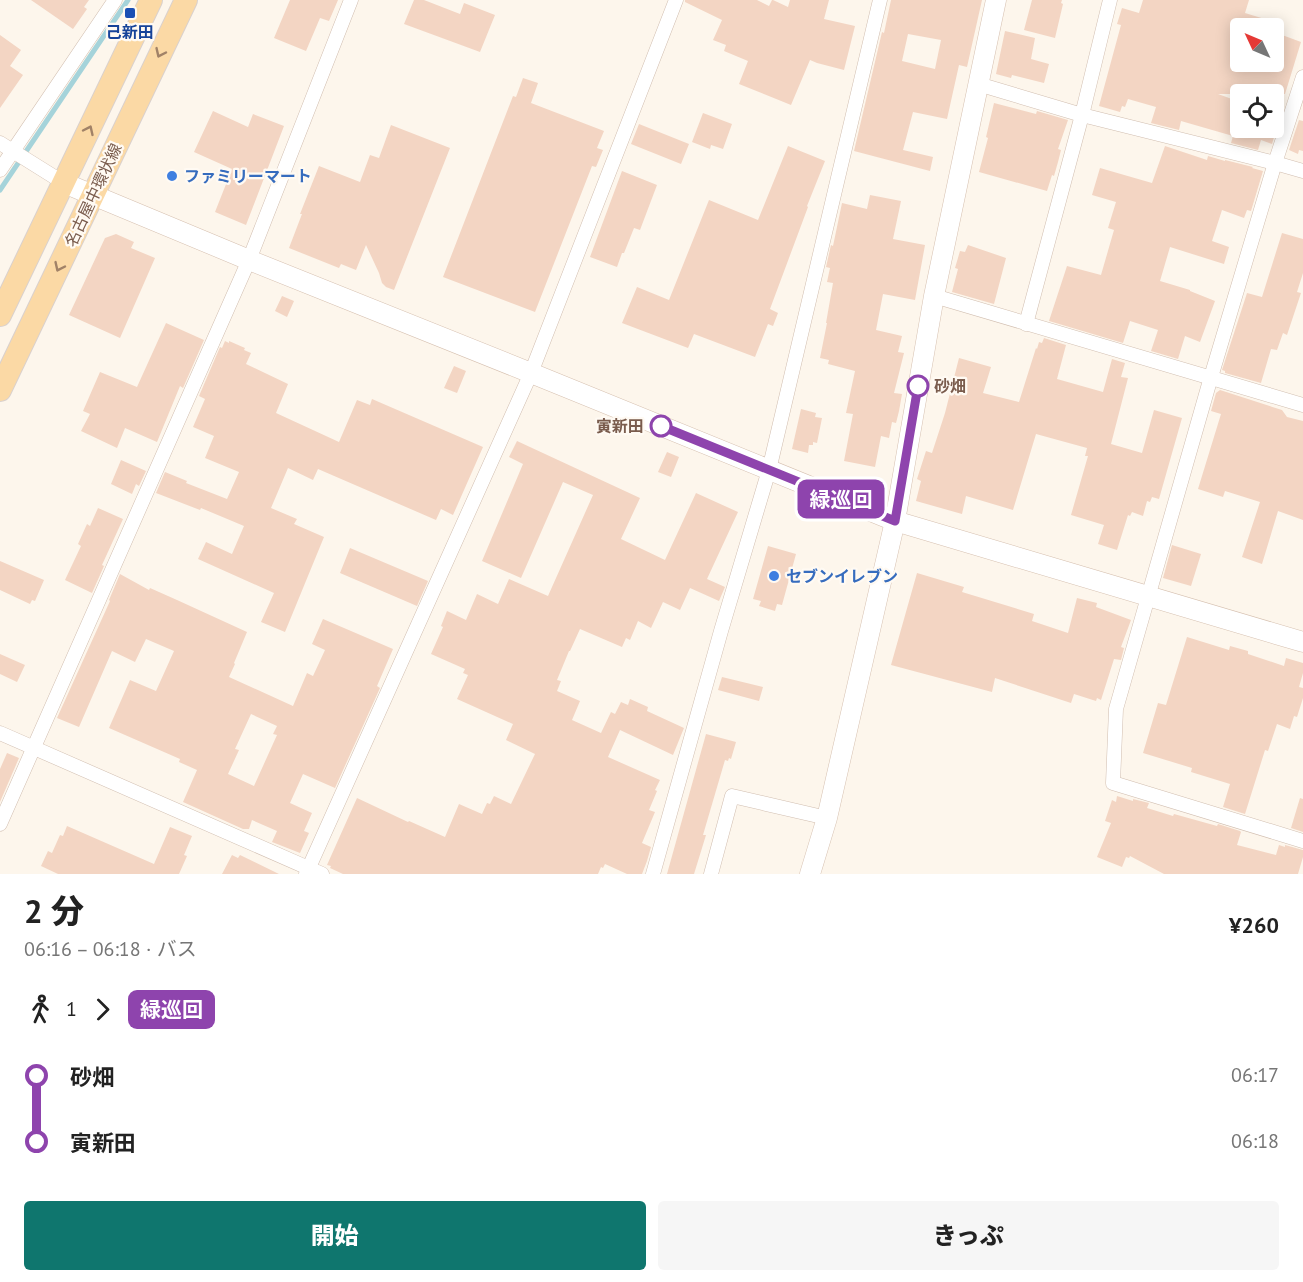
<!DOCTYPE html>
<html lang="ja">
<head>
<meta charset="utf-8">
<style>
  :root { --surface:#fff; --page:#f6f6f6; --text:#222; --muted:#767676; --accent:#0f766e }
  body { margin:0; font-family:"PT Sans","Noto Sans JP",sans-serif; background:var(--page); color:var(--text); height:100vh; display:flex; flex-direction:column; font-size:22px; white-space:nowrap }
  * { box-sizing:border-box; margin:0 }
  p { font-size:20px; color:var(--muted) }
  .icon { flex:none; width:33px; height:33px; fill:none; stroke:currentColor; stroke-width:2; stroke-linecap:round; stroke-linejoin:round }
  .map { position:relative; height:874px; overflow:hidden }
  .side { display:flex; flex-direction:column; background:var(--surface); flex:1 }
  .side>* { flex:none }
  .badge { padding:0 12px; border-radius:9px; font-size:21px; line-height:39px }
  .needle { width:39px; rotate:314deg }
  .fabs { position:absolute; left:1230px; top:18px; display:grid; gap:12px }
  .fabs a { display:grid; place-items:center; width:54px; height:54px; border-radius:6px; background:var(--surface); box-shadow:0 3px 15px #0003; font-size:30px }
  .map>.badge { position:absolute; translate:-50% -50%; box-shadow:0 0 0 3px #fff }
  .legs { display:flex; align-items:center; gap:9px; height:66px; padding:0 24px; font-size:20px }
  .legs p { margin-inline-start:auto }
  .overview { display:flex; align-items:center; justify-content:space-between; height:102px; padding:0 24px }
  h1 { font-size:33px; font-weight:800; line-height:45px }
  .primary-button { display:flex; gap:12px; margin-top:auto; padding:12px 24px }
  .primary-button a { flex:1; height:69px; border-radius:6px; background:var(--accent); color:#fff; font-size:24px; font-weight:800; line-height:69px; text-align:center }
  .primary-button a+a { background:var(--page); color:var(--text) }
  ul { padding:0 24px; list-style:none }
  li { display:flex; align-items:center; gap:21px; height:66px; font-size:22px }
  li i { display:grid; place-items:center; width:9px; height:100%; margin:0 8px; background:currentColor }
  li i::after { content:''; width:15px; height:15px; margin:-8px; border:4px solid; border-radius:50%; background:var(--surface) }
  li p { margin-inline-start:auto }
  li:first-child i { background:linear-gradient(#0000 50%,currentColor 0) }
  li:last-child i { background:linear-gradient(currentColor 50%,#0000 0) }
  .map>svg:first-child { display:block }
</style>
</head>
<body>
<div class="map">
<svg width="1303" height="874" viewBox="0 0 1303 874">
  <rect width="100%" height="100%" fill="#fdf6ec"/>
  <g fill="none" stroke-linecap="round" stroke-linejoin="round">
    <path stroke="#a5d3da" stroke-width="5" d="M0 190 128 0"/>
  </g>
  <g fill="#f3d5c3" fill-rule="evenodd">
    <path d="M31 0H89L84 7 87 9 73 29Z"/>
    <path d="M290 0H338L329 21 320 18 306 51 274 38Z"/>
    <path d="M414 0H424L460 14 464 3 495 15 480 52 404 24Z"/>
    <path d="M685 0H757L769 6 772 0H773L788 7 790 0H829L824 19 855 26 844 70 817 63 810 60 791 105 739 84 748 61 724 51 726 45 713 40 722 20 685 2Z"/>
    <path d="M891 0H982L967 67 959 65 947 119 913 112 903 150 933 157 930 171 854 151 882 32 884 33ZM908 34 941 40 935 69 902 61Z"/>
    <path d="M1032 0H1062L1061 3 1063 4 1055 38 1024 30Z"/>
    <path d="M1143 0H1249L1245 13 1284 25V28H1240V62H1274V32L1301 42 1285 94H1218L1240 102V128H1274V112L1281 114 1272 144 1261 140 1258 150 1231 143 1233 136 1181 121 1179 130 1151 123 1156 107 1128 99 1125 107 1122 106 1120 112 1099 106 1121 25 1117 24 1122 8 1139 13Z"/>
    <path d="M1005 31 1035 38 1031 59 1049 64 1044 83 1012 75 1011 78 996 74Z"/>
    <path d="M0 35 21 50 10 66 23 75 0 108Z"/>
    <path d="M523 78 538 83 531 103 604 131 597 148 603 150 596 167 592 166 535 312 443 277 513 96 516 97Z"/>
    <path d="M994 103 1036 114 1037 111 1068 120 1058 149 1061 150 1058 162 1054 176 1052 175 1047 191 979 172 988 138 986 137Z"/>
    <path d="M213 111 248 127 253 114 284 126 246 225 215 212 232 169 194 152Z"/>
    <path d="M703 113 732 124 723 149 711 145 710 149 692 142Z"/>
    <path d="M1299 120 1303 121V151L1299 150 1298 154 1289 150Z"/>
    <path d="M639 124 689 144 681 164 631 144Z"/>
    <path d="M391 125 450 148 394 290 386 287 382 283 379 273 366 245 356 270 341 264 339 268 289 248 302 214H300L319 166 360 182 370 155 379 158Z"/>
    <path d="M788 146 825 161 807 206 808 207 770 309 778 313 773 326 768 324 755 357 694 334 688 348 622 323 637 287 669 300 709 200 758 220Z"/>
    <path d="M1165 146 1207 160 1208 156 1225 161V160L1253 167 1252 168 1263 171 1251 211 1247 210 1244 218 1222 210 1212 241 1229 247 1224 264 1170 247 1160 281 1190 290V291L1215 301 1200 342 1185 336 1178 359 1151 351 1158 330 1130 321 1123 343 1049 321 1067 266 1101 275 1114 230 1108 228 1116 202 1092 195 1100 168 1152 183Z"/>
    <path d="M622 171 657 185 640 230 634 228 624 253H622L617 267 590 257Z"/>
    <path d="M870 195 901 201 893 239 925 245 915 300 883 294 876 330 902 336 898 352 904 353 894 393 902 394 899 411 896 423 892 422 889 438 881 436 875 467 844 461 853 414 846 413 855 371 828 364 829 360 820 358 827 323H826L833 283 827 282 830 268 826 267 831 245 833 246 842 203 867 209Z"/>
    <path d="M1282 233 1303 239V273L1297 292 1301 293 1287 335 1283 333 1277 350 1271 349 1261 383 1225 373V371L1222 370 1247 293 1262 297Z"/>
    <path d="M116 234 134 242 131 248 155 258 120 338 69 315 105 238Z"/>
    <path d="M968 245 1006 258 994 304 952 292 958 269 955 268 960 251 965 252Z"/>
    <path d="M282 296 294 301 287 317 275 311Z"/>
    <path d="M166 323 204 340 183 388 180 386 157 442 125 428 117 448 81 431 90 414 83 411 100 372 137 387Z"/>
    <path d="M1044 338 1066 345 1057 379 1103 392 1112 359 1125 363 1121 377 1128 378 1111 444 1142 453 1154 410 1182 418 1159 499 1152 497 1150 502 1147 501 1143 516 1132 512 1130 516 1128 515 1117 550 1098 544 1104 525 1071 515 1088 456H1085L1087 448 1036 434 1013 510 966 496 962 514 916 501 921 481 917 479 926 451 932 453 945 413 959 358 991 367 983 393 1019 402 1036 348 1037 349 1039 342 1042 343Z"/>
    <path d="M225 341 229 343V341L245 348 244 350 251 353 246 364 288 384 276 413 339 442 357 400 370 405 372 399 483 447 453 515 441 509 436 520 318 469 313 480 288 468 271 508 297 519 294 524 324 537 285 632 261 622 274 593 198 559 206 542 232 554 244 526 201 508 200 510 156 493 165 472 187 481 186 483 227 499 239 472 205 458 214 436 193 427 205 399 199 396 220 347 222 348Z"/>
    <path d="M454 366 466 371 457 393 444 388Z"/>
    <path d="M1220 390 1282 410 1287 417 1303 421V520L1278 511 1262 564 1242 557 1260 502 1225 491 1223 497 1198 489 1221 414 1211 411 1216 393Z"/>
    <path d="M801 409 816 413 815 417 822 418 817 443 813 442V445H809L808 453 792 449Z"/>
    <path d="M517 441 640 498 621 539 665 560 696 493 738 512 707 579 725 587 719 601 690 588 680 610 663 602 651 628 638 621 630 640 626 638 622 647 580 629 570 651H569L557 680 561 681 557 691 580 701 572 720 601 733 611 712 615 714 621 702 628 705 630 699 648 707 647 711 684 728 673 755 620 730 608 757 660 780 655 790 657 791 649 810 655 812 642 843 651 847 647 861 642 874H627L605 864 603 868 601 867 598 874H343L330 868 331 866 327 865 357 798 408 822 409 821 445 837 459 804 482 814 487 803 490 804 494 796 511 804 535 754 506 740 513 724 457 699 468 675 463 673 465 669 431 654 443 627 441 626 447 611 466 620 477 594 498 604 509 579 548 596 593 495 563 482 521 578 482 561 523 464 509 457Z"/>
    <path d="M667 452 679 457 671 477 658 472Z"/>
    <path d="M121 460 146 471 139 486 136 484 132 494 111 484Z"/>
    <path d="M98 508 123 519 102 565 104 566 92 593 65 580 81 546 78 544 87 524 90 526Z"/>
    <path d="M1172 545 1201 554 1191 586 1163 578Z"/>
    <path d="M768 546 796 554 782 605 777 604 775 611 759 606 761 601 753 599Z"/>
    <path d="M350 548 428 581 417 606 340 573Z"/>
    <path d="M0 561 44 580 35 601 32 600 30 604 0 590Z"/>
    <path d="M917 573 964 587 962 592 1034 614 1032 621 1068 633 1077 598 1097 603 1096 607 1131 620 1121 647 1124 648 1121 660 1114 659 1101 700 1097 698 1096 701 1074 694 1071 703 995 678 992 692 891 665Z"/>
    <path d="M120 574 149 590 150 588 177 600 247 632 234 663 235 664 229 677 293 706 307 673 313 676 325 650 312 644 323 619 393 649 377 686 380 688 335 788 303 774 290 803 312 813 304 831 309 833 300 853 272 842 277 831 252 820 249 829H243L183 802 197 770 179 762 180 759 109 728 130 680 156 691 174 651 146 639 135 662 112 651 79 727 57 718 110 601 109 600ZM251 714 277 726 273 734 277 735 254 786 228 774 239 750 235 749Z"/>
    <path d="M1187 637 1229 650 1230 646 1248 651V654L1284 666 1286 658 1303 663V673L1299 687 1303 688V698L1297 717 1294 716 1290 729 1277 724 1268 751 1265 750 1245 814 1223 807 1230 784 1191 772 1192 768 1143 753 1158 703 1166 705Z"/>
    <path d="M0 654 25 665 17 682 0 674Z"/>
    <path d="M722 677 763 687 759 701 718 690Z"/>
    <path d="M706 734 736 742 731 759 729 758 728 761 725 760 703 835H706L694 874H667Z"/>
    <path d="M7 753 19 758 0 802V769Z"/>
    <path d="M1117 796 1133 801V799L1149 803 1147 808 1173 816 1174 814 1217 826 1218 824 1240 831 1241 832 1237 845 1276 855 1279 845 1285 847V845L1303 850V857L1298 874H1164L1130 856 1129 858 1126 857 1122 867 1097 857 1111 823 1105 821 1112 800 1116 802Z"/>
    <path d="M1300 798 1303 799V832L1291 828Z"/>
    <path d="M67 826 154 864 170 827 192 836 184 855 187 856 179 874H58L41 866 48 851 52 853 60 835 63 836Z"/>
    <path d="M232 855 238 858 240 855 279 874H222Z"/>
  </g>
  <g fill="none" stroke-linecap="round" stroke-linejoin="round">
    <g stroke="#d1beb0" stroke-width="15">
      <g id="street">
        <path d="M1303 77 1275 163 1211 377 1116 709 1113 783 1303 841"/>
        <path d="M978 84 1082 115 1275 163 1303 171"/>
        <path d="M0 143 64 183"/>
        <path d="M0 170 115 0"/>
        <path d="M934 296 1303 405"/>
        <path d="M1026 324 1082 115 1110 0"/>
        <path d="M0 733 322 874"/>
        <path d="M0 824 249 260 351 0"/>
        <path d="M306 874 531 373 676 0"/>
        <path d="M653 874 721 631 769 470 880 0"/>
        <path d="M711 874 732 796 827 818"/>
      </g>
    </g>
    <g stroke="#d6c0b0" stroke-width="21">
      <g id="secondary">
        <path d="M64 183 249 260 531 373 895 521 1303 642"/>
        <path d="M810 874 827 818 895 521 934 296 996 0"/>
      </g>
    </g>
    <g stroke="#dad1cd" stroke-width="24">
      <g id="primary">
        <path d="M0 315 151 0"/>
        <path d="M0 390 186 0"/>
      </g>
    </g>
    <use href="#street" stroke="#fff" stroke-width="14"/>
    <use href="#secondary" stroke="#fff" stroke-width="20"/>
    <use href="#primary" stroke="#fbd9a5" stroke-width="22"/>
  </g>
  <defs><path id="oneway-chevron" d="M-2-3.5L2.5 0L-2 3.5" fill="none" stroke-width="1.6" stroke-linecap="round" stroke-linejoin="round" transform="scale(1.5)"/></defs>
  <g stroke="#a18267">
    <use href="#oneway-chevron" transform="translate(160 53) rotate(115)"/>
    <use href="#oneway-chevron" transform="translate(89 130) rotate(-65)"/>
    <use href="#oneway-chevron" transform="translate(59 267) rotate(115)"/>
  </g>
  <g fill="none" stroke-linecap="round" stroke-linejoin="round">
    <g stroke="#fff" stroke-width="14">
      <path id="line-1" d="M661 426 895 521 918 386"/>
    </g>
    <use href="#line-1" stroke="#8e44ad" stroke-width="9"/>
  </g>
  <rect fill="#1a4fb4" stroke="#fffaf3" stroke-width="2" x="124" y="7" width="12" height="12" rx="3"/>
  <g fill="#3f7fe0" stroke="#fffaf3" stroke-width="2">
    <circle cx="172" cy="176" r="6"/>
    <circle cx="774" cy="576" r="6"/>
  </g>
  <g fill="#fff" stroke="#8e44ad" stroke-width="3">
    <circle cx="918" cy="386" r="10"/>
    <circle cx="661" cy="426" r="10"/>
  </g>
  <g text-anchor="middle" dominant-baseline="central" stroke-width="4.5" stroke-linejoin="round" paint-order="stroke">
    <g font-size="16" font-weight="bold" fill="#164399" stroke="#fffaf3">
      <text x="130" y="32">己新田</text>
    </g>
    <g font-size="16" font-weight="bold" fill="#366cbe" stroke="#fffaf3" text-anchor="start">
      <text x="184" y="176">ファミリーマート</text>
      <text x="786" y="576">セブンイレブン</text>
    </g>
    <g font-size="16" fill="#7a5c4d" stroke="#fffaf3">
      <text transform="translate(93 195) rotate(-65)">名古屋中環状線</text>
    </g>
    <g font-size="16" font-weight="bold" fill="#7a5c4d" stroke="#fffaf3" text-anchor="start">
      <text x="934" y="386">砂畑</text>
      <text x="644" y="426" text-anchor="end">寅新田</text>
    </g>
  </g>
</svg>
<div class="fabs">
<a><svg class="needle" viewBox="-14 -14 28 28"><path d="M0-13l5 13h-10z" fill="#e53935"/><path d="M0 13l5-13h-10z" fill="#767676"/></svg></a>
<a><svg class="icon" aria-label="locate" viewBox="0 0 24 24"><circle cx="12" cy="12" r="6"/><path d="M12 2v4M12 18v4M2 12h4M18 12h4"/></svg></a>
</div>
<b class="badge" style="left:841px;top:499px;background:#8e44ad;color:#fff">緑巡回</b>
</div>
<section class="side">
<div class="overview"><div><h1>2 分</h1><p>06:16 – 06:18 · バス</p></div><b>¥260</b></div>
<div class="legs"><svg class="icon" aria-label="walk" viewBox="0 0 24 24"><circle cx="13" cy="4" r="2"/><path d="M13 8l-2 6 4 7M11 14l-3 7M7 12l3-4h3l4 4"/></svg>1<svg class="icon" aria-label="forward" viewBox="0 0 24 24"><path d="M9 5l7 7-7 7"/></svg><b class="badge" style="background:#8e44ad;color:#fff">緑巡回</b></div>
<ul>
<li><i style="color:#8e44ad"></i><b>砂畑</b><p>06:17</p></li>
<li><i style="color:#8e44ad"></i><b>寅新田</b><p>06:18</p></li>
</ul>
<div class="primary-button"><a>開始</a><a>きっぷ</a></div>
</section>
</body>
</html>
